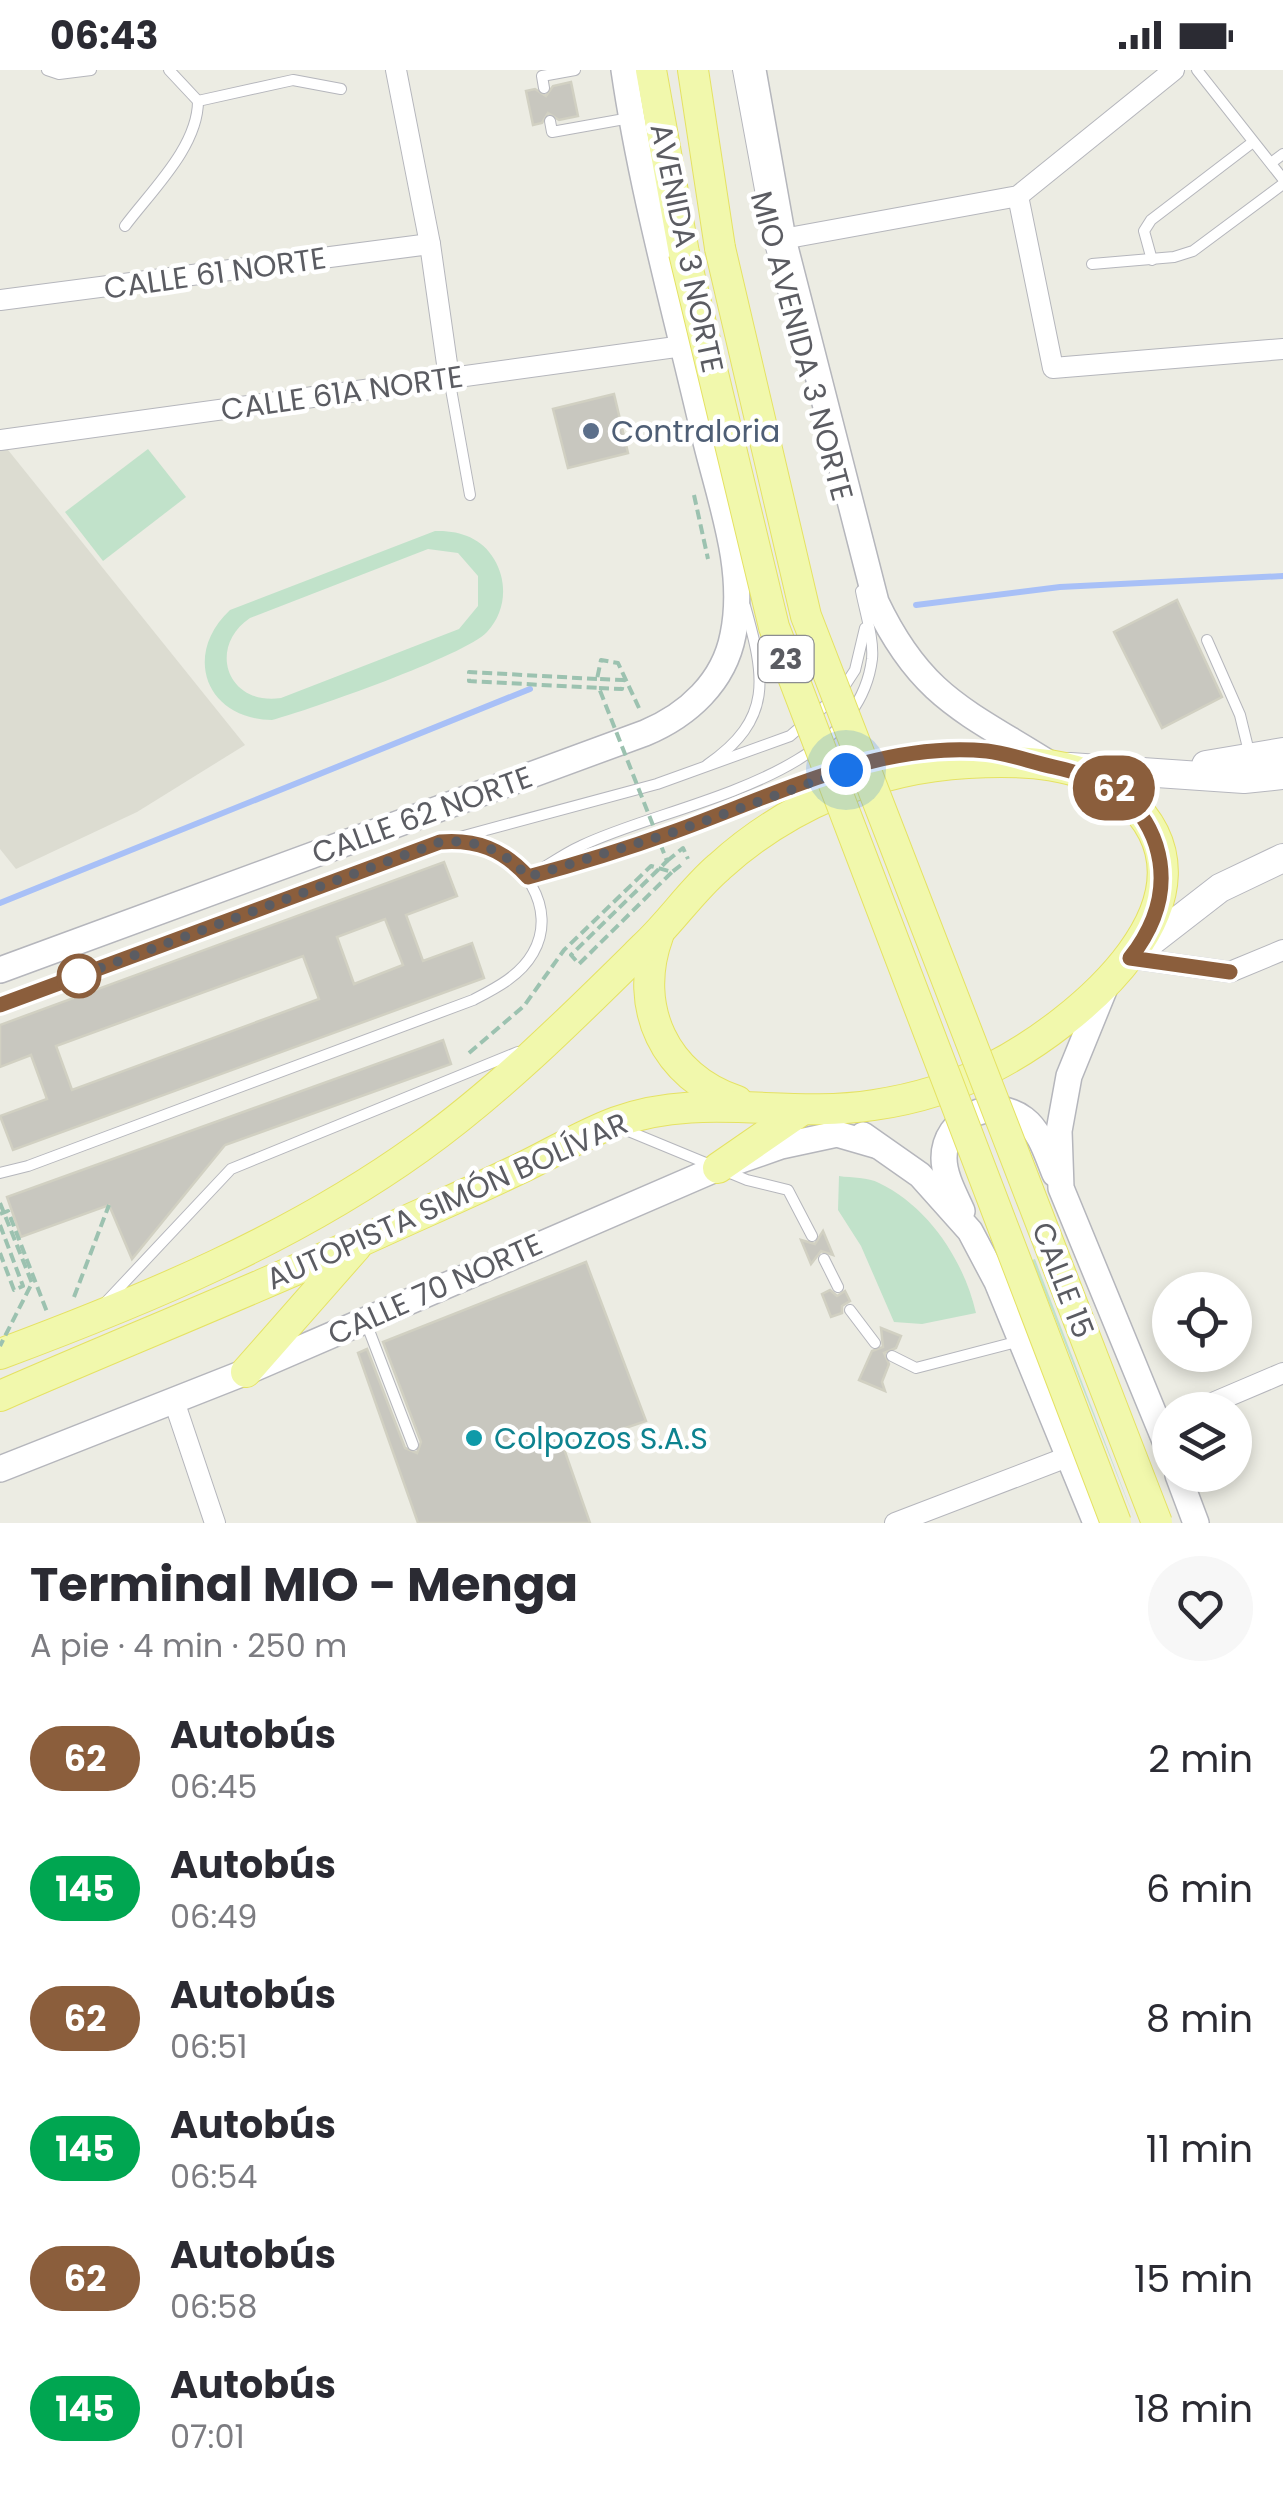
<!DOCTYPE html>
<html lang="es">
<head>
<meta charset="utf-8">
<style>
  :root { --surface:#fff; --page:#f7f7f7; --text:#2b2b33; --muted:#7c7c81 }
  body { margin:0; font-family:Poppins,sans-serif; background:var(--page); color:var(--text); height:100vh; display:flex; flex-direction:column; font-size:38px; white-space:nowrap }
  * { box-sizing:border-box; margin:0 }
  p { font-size:32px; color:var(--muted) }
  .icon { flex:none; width:55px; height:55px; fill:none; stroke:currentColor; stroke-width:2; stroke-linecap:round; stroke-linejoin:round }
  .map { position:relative; height:1453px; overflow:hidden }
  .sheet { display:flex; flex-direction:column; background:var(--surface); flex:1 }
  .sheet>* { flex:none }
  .badge { padding:0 20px; border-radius:32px; font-size:35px; line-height:65px }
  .buttons { position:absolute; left:1152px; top:1202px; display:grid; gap:20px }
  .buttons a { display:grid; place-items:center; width:100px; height:100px; border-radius:50%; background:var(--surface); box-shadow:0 5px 15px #0003; font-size:50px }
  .you { position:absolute; width:50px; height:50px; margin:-25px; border:8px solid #fff; border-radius:50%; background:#1a73e8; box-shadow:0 0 0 15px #1a73e833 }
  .map>.badge { position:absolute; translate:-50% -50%; box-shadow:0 0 0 5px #fff }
  .round { display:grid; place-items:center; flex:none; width:105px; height:105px; border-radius:52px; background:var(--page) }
  .summary { display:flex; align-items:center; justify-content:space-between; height:170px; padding:0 30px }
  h1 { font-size:48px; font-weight:700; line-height:75px }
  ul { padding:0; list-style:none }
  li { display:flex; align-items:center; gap:30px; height:130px; padding:0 30px }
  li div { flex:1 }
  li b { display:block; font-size:38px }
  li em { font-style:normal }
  li .badge { min-width:110px; font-weight:700; text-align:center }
  .status { display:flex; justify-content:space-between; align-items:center; height:70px; padding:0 50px; background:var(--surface); direction:ltr }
  .status svg { height:28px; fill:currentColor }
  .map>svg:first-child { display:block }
</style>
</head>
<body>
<div class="status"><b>06:43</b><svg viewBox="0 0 49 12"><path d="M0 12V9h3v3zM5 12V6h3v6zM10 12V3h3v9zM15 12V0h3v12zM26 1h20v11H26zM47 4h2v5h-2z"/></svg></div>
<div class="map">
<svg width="1283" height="1453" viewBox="0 0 1283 1453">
  <rect width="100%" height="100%" fill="#ecece3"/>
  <path fill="#dcdcd1" d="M0 370 245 675 137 742 16 799 0 779Z"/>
  <g fill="#c1e2ca" fill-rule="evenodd">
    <path d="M148 379 186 427 103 491 65 442Z"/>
    <path d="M435 461C459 460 482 468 494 489 508 512 506 542 487 562 466 585 309 640 272 650 206 649 182 585 230 540ZM428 479 458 483 478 506V536L459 559 281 628C227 636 207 577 250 548Z"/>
    <path d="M839 1106C852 1108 868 1107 879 1113 929 1137 964 1191 976 1243L922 1254 894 1252 861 1176 838 1140Z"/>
    <path d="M1035 1189 1136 1453 1032 1190Z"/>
  </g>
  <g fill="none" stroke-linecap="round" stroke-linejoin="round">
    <g stroke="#a8c0f7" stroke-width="6">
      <path d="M916 535 1060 517 1283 506"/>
      <path d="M0 833 530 619"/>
    </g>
  </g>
  <g fill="#c8c7bf" stroke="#d1d0c2" stroke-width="2.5" fill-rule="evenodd">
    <path d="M571 12 578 46 559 50 548 43 542 53 533 55 526 21 535 19 546 26 553 16Z"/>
    <path d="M614 324 628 383 568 398 553 339Z"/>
    <path d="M1177 530 1222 627 1162 658 1114 562Z"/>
    <path d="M444 792 457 826 406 845 423 891 472 873 484 908 13 1080 0 1046 47 1029 31 985 0 997V955ZM385 849 403 895 354 914 337 867ZM303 886 319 929 72 1020 56 976Z"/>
    <path d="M443 970 451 994 225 1075 132 1189 109 1135 21 1167 7 1127Z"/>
    <path d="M823 1161 833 1185 821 1181 811 1194 801 1170 815 1174Z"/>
    <path d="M586 1192 646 1351 564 1379 590 1453H418L358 1283 367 1279 405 1378 417 1383 421 1372 383 1272Z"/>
    <path d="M830 1220 837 1226 845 1221 850 1231 842 1236V1243L831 1247 822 1224Z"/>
    <path d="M881 1258 901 1266 896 1278 884 1283 889 1294 882 1312 885 1321 859 1310 872 1281 883 1277Z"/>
  </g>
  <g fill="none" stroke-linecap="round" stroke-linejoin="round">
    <g stroke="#b5b6bc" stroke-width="12">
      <g id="service">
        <path d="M47 0 59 4 91 0"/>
        <path d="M738 0 770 174 789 243"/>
        <path d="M1197 0 1283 109"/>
        <path d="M544 18 542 6 575 0"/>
        <path d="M198 31 293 10 341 19"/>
        <path d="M550 51 552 62 630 48"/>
        <path d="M1271 93 1283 84"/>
        <path d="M125 156C151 121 198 77 198 31L169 0"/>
        <path d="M1152 190 1144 161 1151 150 1253 72"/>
        <path d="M1092 194 1174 187 1193 181 1283 114"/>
        <path d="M449 308 470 425"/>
        <path d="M1207 570 1240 645 1250 686"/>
        <path d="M707 695C774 649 765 607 745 536"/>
        <path d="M460 767 657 714 790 666 840 623 855 600 865 558"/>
        <path d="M542 803C586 791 631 778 675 762 760 731 848 687 940 681"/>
        <path d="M528 807C546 797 563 784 581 776 669 733 857 711 872 589 874 569 865 542 861 521"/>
        <path d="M0 935 440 772C452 771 466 768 478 772 522 786 559 838 533 883 520 906 496 918 473 930L28 1096 0 1103"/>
        <path d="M621 1058 747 1110 788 1120 812 1166"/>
        <path d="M824 1189 838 1217"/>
        <path d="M106 1232 231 1099 518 982"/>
        <path d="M850 1240 875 1273"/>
        <path d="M365 1250 413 1375"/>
        <path d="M892 1286 916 1298 1020 1271"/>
      </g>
    </g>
    <g stroke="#b5b6bc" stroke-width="22">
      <g id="minor">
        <path d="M396 0 430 174 449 308"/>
        <path d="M1018 126 1053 298 1283 279"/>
        <path d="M783 169 1018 126 1174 0"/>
        <path d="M0 230 430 174"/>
        <path d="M0 370 683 276"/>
        <path d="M1130 888 1230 902 1283 880"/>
        <path d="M174 1331 215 1453"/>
        <path d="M1196 1340 1283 1303"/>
        <path d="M895 1453 1070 1386"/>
      </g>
    </g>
    <g stroke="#b5b6bc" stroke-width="28">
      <g id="tertiary">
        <path d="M753 0 783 169 876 532C921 627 966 641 1050 694"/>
        <path d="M0 900 645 663C688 645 724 612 733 565 747 499 719 428 704 364 676 243 642 123 624 0"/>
        <path d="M1104 920 1069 1006 1059 1061 1061 1118 1170 1383"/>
        <path d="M863 1065 920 1105 970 1161 997 1212 1096 1453"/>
        <path d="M962 1141C955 1125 944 1106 944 1088 944 1048 993 1025 1024 1049 1041 1062 1047 1085 1055 1104"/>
        <path d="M0 1399 246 1302 718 1098 781 1076 837 1064 875 1075"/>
        <path d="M1178 1405 1196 1453"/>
      </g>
    </g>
    <g stroke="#b6b7be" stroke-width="30">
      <g id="secondary">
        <path d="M1206 695 1283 682"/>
        <path d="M1070 697 1244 709 1283 705"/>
        <path d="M1131 887 1220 818 1283 788"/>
      </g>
    </g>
    <g stroke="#e5e263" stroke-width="32">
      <g id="primary">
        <path d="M651 0 684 183"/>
        <path d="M693 0 720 178"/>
        <path d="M658 866C632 937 665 1007 737 1031"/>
        <path d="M718 1098 802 1040"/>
        <path d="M0 1284C145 1230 292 1169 419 1078 501 1019 572 948 644 877 671 852 691 821 719 797 787 735 876 698 968 693 1020 690 1084 691 1125 727 1236 825 1076 955 991 998 955 1017 915 1029 874 1035 786 1049 701 1021 616 1052 581 1065 549 1085 517 1100 471 1122 425 1142 379 1163 254 1220 126 1271 0 1326"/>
        <path d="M246 1302 356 1177"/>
      </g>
    </g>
    <g stroke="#9cc2b0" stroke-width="4" stroke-dasharray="10 5" stroke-linecap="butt">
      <path d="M694 425 708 489"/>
      <path d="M599 618 622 619 623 610 597 609 601 590 618 593 639 638"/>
      <path d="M667 791 683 778 688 789"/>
      <path d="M469 983 524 936 564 880 651 796 672 802 681 795"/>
      <path d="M0 1144 8 1141 47 1242"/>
      <path d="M0 1155 23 1216 14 1220 0 1183"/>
      <path d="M74 1227 109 1135"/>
    </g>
    <use href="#service" stroke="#fff" stroke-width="10"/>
    <use href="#minor" stroke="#fff" stroke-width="20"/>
    <use href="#tertiary" stroke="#fff" stroke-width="25"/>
    <use href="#secondary" stroke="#fff" stroke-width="28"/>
    <use href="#primary" stroke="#f1f8ac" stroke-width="30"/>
    <g stroke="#e5e263" stroke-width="32" stroke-linecap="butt">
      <g id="primary-bridge">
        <path d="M720 178 806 546 1157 1453"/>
        <path d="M684 183 774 557 1116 1453"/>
      </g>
    </g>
    <g stroke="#9cc2b0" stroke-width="4" stroke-dasharray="10 5" stroke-linecap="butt">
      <path d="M597 609 469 602V611L599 618 667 791 571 885 579 894 672 802"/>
      <path d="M0 1133 32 1213 0 1276"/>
    </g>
    <use href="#primary-bridge" stroke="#f1f8ac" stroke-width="30"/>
  </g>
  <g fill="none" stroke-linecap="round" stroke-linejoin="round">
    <g stroke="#fff" stroke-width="22">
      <path id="line" d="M0 935 440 772C476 769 503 779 528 807 577 794 626 779 673 762 772 727 879 670 987 681 1010 684 1031 692 1054 697 1100 707 1140 726 1156 775 1169 817 1156 855 1130 888L1230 902"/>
    </g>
    <use href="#line" stroke="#8b5e3c" stroke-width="15"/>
    <path stroke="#5b5c62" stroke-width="10" stroke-dasharray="0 18" d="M79 906 73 908 440 772C476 769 503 779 528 807L674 762 846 700"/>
  </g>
  <circle fill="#5c6f8a" stroke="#fff" stroke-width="4" cx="591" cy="361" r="10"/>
  <circle fill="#fff" stroke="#8b5e3c" stroke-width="5" cx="79" cy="906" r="20"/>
  <circle fill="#0f9aa8" stroke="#fff" stroke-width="4" cx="474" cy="1368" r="10"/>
  <g text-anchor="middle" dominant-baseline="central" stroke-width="9" stroke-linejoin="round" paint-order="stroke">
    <rect fill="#fff" stroke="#8c8d91" stroke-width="2.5" x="758.5" y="566" width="55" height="46" rx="8"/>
    <g font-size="28" font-weight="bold" fill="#5b5c62">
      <text x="786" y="589">23</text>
    </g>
    <g font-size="30" fill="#5b5c62" stroke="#fff">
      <text transform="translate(687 178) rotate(78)">AVENIDA 3 NORTE</text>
      <text transform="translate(215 203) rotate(-8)">CALLE 61 NORTE</text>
      <text transform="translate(802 276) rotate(75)">MIO AVENIDA 3 NORTE</text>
      <text transform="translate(342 323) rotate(-8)">CALLE 61A NORTE</text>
      <text transform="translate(422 745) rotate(-20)">CALLE 62 NORTE</text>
      <text transform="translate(447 1131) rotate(-24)">AUTOPISTA SIMÓN BOLÍVAR</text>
      <text transform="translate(1063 1210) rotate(69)">CALLE 15</text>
      <text transform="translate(435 1219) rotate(-24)">CALLE 70 NORTE</text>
    </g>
    <g font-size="30" fill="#4e5e75" stroke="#fff" text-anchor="start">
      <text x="611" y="361">Contraloria</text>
    </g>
    <g font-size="30" fill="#0d838f" stroke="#fff" text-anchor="start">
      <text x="494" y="1368">Colpozos S.A.S</text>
    </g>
  </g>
</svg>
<div class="buttons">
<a><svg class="icon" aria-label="locate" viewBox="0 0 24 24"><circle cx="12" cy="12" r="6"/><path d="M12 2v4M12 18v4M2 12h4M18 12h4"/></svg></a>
<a><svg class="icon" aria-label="layers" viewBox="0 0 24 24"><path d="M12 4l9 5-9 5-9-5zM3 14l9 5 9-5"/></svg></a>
</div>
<div class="you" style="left:846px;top:700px"></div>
<b class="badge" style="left:1114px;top:718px;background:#8b5e3c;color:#fff">62</b>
</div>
<section class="sheet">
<div class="summary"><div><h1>Terminal MIO - Menga</h1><p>A pie · 4 min · 250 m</p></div><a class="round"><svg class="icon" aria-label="heart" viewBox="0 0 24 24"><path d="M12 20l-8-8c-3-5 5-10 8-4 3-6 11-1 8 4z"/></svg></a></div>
<ul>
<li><span class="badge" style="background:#8b5e3c;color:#fff">62</span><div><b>Autobús</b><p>06:45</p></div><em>2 min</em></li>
<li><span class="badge" style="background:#00a651;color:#fff">145</span><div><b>Autobús</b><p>06:49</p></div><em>6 min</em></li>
<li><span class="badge" style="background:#8b5e3c;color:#fff">62</span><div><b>Autobús</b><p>06:51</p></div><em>8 min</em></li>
<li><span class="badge" style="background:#00a651;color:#fff">145</span><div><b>Autobús</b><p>06:54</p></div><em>11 min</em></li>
<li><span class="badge" style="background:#8b5e3c;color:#fff">62</span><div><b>Autobús</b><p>06:58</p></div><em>15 min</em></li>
<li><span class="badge" style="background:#00a651;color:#fff">145</span><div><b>Autobús</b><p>07:01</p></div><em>18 min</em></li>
</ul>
</section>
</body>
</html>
